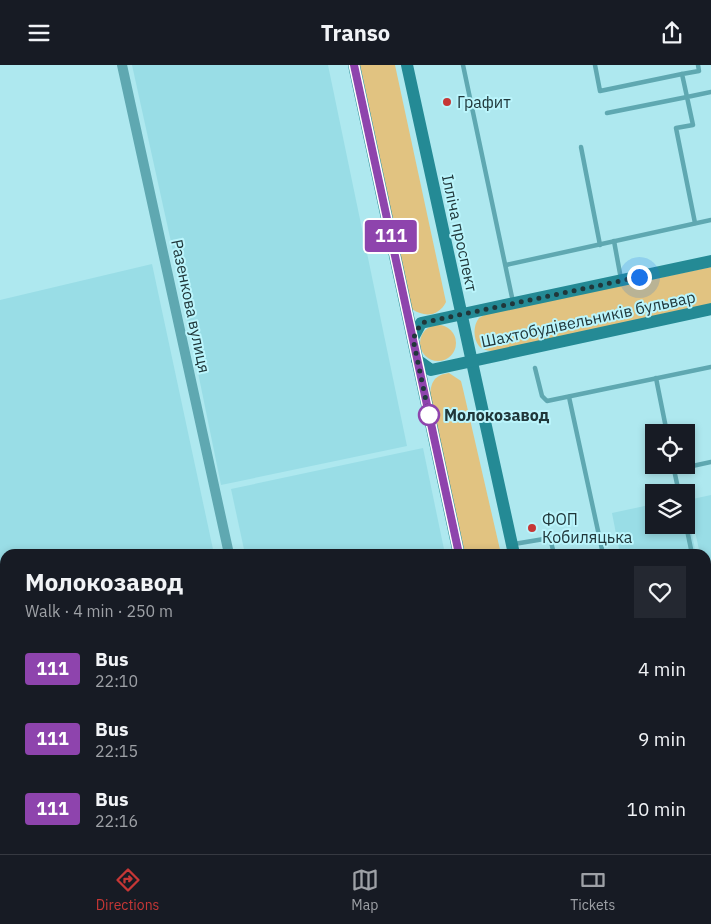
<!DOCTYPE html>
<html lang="en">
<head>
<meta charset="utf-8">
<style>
  :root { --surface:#171b24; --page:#242831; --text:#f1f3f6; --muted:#9ea1a6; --line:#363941; --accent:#c63736 }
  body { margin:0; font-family:"IBM Plex Sans",sans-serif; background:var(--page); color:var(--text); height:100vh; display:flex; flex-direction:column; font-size:19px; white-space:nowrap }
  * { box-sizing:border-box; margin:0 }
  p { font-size:16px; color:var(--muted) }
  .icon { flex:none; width:28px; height:28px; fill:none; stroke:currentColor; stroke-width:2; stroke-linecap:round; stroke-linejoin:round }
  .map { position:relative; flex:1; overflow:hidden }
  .sheet { position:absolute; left:0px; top:484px; width:711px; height:306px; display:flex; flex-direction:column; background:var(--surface); border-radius:15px 15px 0 0; box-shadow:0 2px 8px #0003 }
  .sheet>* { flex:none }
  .badge { padding:0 10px; border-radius:4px; font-size:18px; line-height:32px }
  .buttons { position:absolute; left:645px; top:359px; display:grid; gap:10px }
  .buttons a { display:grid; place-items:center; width:50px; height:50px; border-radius:0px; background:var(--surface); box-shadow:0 2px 8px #0003; font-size:25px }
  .you { position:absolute; width:25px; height:25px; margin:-12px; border:4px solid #fff; border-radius:50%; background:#1a73e8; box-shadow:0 0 0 8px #1a73e833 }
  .map>.badge { position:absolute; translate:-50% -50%; box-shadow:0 0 0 2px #fff }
  .round { display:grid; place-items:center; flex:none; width:52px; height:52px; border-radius:0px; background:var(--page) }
  .headline { display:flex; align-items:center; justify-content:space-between; height:85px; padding:0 25px }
  h1 { font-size:24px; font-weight:700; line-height:38px }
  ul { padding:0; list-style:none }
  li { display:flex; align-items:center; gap:15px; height:70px; padding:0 25px }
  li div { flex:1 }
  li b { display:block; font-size:19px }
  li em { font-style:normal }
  li .badge { min-width:55px; font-weight:700; text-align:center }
  header { display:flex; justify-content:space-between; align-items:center; height:65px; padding:0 25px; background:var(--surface); font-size:22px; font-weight:700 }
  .tabs { display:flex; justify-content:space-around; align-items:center; height:70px; border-top:1px solid var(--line); background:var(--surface); font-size:14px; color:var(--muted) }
  .tabs a { display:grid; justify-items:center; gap:2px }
  .tabs .selected { color:var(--accent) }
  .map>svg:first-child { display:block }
</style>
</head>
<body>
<header><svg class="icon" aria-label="menu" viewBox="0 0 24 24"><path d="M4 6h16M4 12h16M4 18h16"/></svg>Transo<svg class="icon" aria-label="share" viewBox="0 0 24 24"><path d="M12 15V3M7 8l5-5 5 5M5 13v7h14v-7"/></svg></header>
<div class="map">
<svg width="711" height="789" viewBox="0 0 711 789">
  <rect width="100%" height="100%" fill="#aee8ef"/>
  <g fill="#99dde6">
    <path d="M132 0H328L407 381 221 420 175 195Z"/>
    <path d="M152 199 214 489H5V685L0 686V235Z"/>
    <path d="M423 383 445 489H245L231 424Z"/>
    <path d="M711 430V529L708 530 706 520V489H700L688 435Z"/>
    <path d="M654 439V460H686V441L696 489H620L612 448Z"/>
    <path d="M5 714V741L0 752V715Z"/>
    <path d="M81 785H451L452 789H82Z"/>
  </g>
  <g fill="#e1c381">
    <path d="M360 0H395L446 237C439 251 425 253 412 244Z"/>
    <path d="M711 202V241L494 286C489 286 482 285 479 281 473 274 473 260 479 253 479 253 486 249 486 249Z"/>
    <circle cx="438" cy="278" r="18"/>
    <path d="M449 308 461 316 463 324 501 489H465L430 330C431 316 435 310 449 308Z"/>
  </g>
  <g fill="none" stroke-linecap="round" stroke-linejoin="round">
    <g stroke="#5fa8b1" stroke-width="4.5">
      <path d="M463 0 513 237"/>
      <path d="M595 0 600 26 682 9"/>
      <path d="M607 48 687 32 682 9 699 6 698 0"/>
      <path d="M581 82 600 180"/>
      <path d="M695 158 676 63 693 60 687 32 711 27"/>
      <path d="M614 176 621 214"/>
      <path d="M506 200 711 155"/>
      <path d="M535 303 542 331 547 336 711 302"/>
      <path d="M656 313 667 368"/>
      <path d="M569 332 603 489"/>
      <path d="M673 400 679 428"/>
      <path d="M674 405 711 397"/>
      <path d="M686 460 692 489"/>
      <path d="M514 479 550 473 554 489"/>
      <path d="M0 581 5 577"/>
      <path d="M0 598 5 597"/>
      <path d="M706 672 711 671"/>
    </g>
    <g stroke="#5fa8b1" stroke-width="9">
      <path d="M706 715 711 714"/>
      <path d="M0 764 5 753"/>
      <path d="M66 785 67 789"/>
    </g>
    <g stroke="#5fa8b1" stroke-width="10">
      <path d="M122 0 229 489"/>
      <path d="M0 704 5 703"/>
    </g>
    <g stroke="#248a95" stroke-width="12">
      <path d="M354 0 459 489"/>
      <path d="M407 0 514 489"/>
      <path d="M413 273 421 258 711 196"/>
      <path d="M417 295 431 305 711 244"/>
      <path d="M525 785 526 789"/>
      <path d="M579 785 580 789"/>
    </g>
  </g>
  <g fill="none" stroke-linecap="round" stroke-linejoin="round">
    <g stroke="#fff" stroke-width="11">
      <path id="line" d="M354 0 459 489"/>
    </g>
    <use href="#line" stroke="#8e44ad" stroke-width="8"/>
    <path stroke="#20373a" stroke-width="5" stroke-dasharray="0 9" d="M429 350 413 274 421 258 639 212"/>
  </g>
  <g fill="#c63736" stroke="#bbf5fc" stroke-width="2">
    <circle cx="447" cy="37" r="5"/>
    <circle cx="532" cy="463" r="5"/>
  </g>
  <circle fill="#fff" stroke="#8e44ad" stroke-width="2.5" cx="429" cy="350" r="10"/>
  <g text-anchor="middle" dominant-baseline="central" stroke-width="4" stroke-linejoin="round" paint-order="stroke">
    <g font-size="16" fill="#20373a" stroke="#bbf5fc" text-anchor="start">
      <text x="457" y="37">Графит</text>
      <text x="542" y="454">ФОП<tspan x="542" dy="18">Кобиляцька</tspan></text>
    </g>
    <g font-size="16" fill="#20373a" stroke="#bbf5fc">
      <text transform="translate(460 168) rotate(78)">Ілліча проспект</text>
      <text transform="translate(191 241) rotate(78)">Разенкова вулиця</text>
      <text transform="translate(588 254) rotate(-12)">Шахтобудівельників бульвар</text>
    </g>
    <g font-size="16" font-weight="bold" fill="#20373a" stroke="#bbf5fc" text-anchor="start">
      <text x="444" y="350">Молокозавод</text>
    </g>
  </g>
</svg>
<div class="buttons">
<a><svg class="icon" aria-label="locate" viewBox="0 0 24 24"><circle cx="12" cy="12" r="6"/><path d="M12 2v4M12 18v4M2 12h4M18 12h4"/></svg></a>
<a><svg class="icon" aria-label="layers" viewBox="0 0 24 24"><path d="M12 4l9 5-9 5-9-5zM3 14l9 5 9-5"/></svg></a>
</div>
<div class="you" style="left:639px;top:212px"></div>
<b class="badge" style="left:391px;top:171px;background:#8e44ad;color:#fff">111</b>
<section class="sheet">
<div class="headline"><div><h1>Молокозавод</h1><p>Walk · 4 min · 250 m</p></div><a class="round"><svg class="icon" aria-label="heart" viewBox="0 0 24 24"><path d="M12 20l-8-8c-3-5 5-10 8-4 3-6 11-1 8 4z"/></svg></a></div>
<ul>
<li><span class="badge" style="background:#8e44ad;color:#fff">111</span><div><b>Bus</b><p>22:10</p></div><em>4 min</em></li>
<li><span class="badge" style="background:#8e44ad;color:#fff">111</span><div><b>Bus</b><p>22:15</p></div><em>9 min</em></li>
<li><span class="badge" style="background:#8e44ad;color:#fff">111</span><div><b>Bus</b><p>22:16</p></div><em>10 min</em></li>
</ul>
</section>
</div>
<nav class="tabs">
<a class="selected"><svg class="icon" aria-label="directions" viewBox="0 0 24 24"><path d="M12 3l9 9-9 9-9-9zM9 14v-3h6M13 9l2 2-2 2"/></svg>Directions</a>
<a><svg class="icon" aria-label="map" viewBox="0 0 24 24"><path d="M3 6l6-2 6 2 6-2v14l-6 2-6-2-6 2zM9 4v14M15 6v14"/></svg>Map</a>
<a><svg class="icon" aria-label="tickets" viewBox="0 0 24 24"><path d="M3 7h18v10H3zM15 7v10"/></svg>Tickets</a>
</nav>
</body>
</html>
